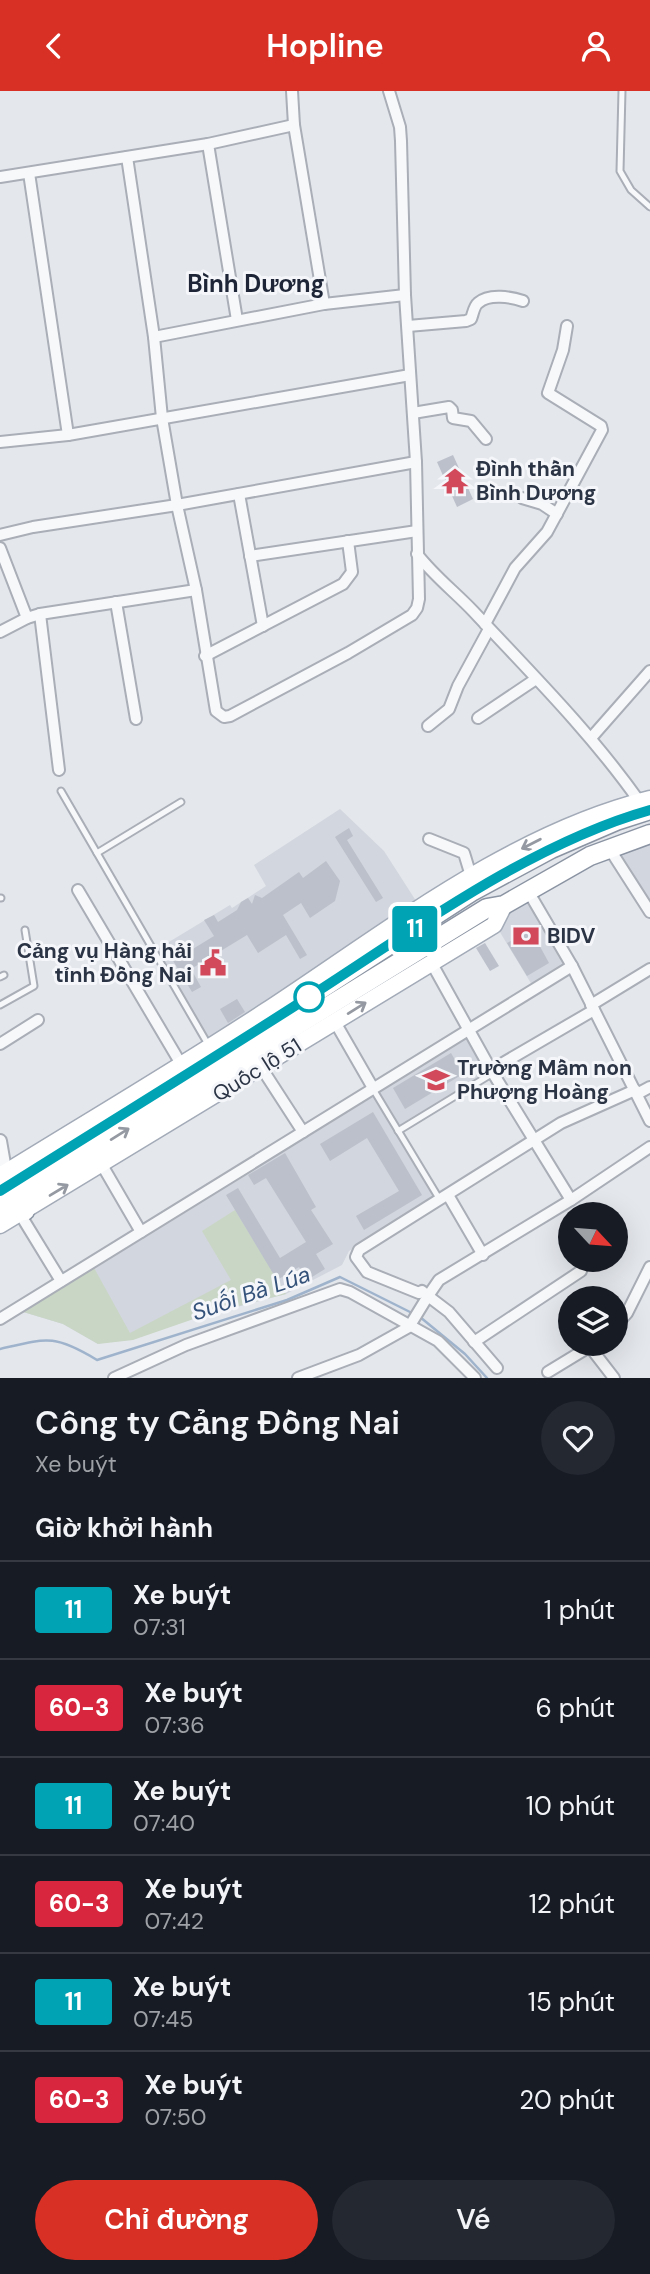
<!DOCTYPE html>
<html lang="vi">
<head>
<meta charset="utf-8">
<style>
  :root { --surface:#171b24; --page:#242831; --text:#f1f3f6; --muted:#9ea1a6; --line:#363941; --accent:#d93025 }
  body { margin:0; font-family:"DM Sans",sans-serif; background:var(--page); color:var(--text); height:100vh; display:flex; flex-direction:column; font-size:26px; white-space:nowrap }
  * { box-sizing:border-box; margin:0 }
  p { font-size:23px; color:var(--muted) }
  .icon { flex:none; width:38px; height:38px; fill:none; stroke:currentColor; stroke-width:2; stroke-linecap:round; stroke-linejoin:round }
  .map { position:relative; height:1287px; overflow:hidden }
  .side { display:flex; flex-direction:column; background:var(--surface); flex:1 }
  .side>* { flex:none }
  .badge { padding:0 14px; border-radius:5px; font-size:24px; line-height:46px }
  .needle { width:46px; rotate:116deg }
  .fabs { position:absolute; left:558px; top:1111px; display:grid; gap:14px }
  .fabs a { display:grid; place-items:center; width:70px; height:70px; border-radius:50%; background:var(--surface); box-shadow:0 7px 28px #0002; font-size:35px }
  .map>.badge { position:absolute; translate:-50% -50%; box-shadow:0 0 0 4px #fff }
  h2 { padding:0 35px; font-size:26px; line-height:63px }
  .round { display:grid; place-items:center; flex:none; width:74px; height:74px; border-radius:37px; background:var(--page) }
  .headline { display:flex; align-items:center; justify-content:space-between; height:119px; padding:0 35px }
  h1 { font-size:33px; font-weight:600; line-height:52px }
  .action { display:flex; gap:14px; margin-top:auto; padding:14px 35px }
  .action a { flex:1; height:80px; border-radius:42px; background:var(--accent); color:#fff; font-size:28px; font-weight:600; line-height:80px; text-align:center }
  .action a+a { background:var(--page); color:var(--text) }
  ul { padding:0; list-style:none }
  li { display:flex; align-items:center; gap:21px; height:98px; padding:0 35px; border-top:2px solid var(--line) }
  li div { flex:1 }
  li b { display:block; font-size:26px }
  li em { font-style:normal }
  li .badge { min-width:77px; font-weight:700; text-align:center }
  header { display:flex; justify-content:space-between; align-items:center; height:91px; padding:0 35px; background:var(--accent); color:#fff; font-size:32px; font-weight:600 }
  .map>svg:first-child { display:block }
</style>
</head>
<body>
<header><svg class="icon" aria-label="back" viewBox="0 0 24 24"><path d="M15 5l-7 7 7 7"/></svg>Hopline<svg class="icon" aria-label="person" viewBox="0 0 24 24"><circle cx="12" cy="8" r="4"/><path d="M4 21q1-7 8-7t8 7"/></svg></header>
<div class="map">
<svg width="650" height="1287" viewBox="0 0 650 1287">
  <rect width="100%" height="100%" fill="#e4e7ec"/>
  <g fill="#d2d6de">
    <path d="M340 718 384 760 418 813 208 950 154 860 230 814 232 817 266 795 254 774Z"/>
    <path d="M650 748V815L616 760Z"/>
    <path d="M528 806 567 874 532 894 498 838 508 818Z"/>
    <path d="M467 943 489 982 399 1037 377 999Z"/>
    <path d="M373 1001 436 1107 349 1160 342 1174 286 1203 98 1253 63 1233 20 1220Z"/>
  </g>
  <path fill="#c9d6c5" d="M235 1119 286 1203 211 1222 133 1249 98 1253 63 1233 20 1220 93 1175 130 1242 231 1189 202 1140Z"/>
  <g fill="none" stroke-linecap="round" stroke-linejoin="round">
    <g stroke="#9fb4cc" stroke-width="2.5">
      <path d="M420 1226 465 1263 487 1287"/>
      <path d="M0 1258C47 1247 54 1243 97 1269L287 1209 340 1186 414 1223"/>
    </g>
  </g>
  <g fill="#bbc0ca">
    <path d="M453 364 473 408 457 416 437 371Z"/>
    <path d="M349 737 353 745 347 749 383 807 376 811 335 746Z"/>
    <path d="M326 770 340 790 335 810 310 827 301 812 283 824 307 864 300 868 286 844 258 862 247 844 191 878 201 896 192 901 172 868 182 862 183 864 214 845 204 829 214 824 218 831 237 819 241 811 248 807 252 813 255 804 262 807 299 781 303 787Z"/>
    <path d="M531 839 549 872 527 885 507 852Z"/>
    <path d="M485 852 499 875 490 880 476 857Z"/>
    <path d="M237 908 245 921 228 932 220 918Z"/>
    <path d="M451 962 463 983 405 1018 393 997Z"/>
    <path d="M373 1021 422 1104 364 1139 356 1125 399 1100 367 1047 330 1070 320 1053Z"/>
    <path d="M285 1062 316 1116 311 1119 333 1153 316 1163 325 1178 307 1189 299 1176 277 1189 226 1104 238 1097 280 1167 306 1151 266 1087 254 1094 248 1084Z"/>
  </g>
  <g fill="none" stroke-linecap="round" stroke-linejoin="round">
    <g stroke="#a9aeb7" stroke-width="9">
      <g id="service">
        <path d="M622 0 620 80 631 99 650 116"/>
        <path d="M61 700 209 955"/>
        <path d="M97 762 181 711"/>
        <path d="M0 807H1"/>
        <path d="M0 886 4 884"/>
        <path d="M0 914 34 895 25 839"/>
        <path d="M373 998 440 1109"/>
        <path d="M398 1040 493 982"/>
      </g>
    </g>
    <g stroke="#a9aeb7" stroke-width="14">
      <g id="minor">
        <path d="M292 0 294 34 324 213"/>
        <path d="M208 53 237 229"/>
        <path d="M127 66 154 246 162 327 177 414 196 499 216 620 224 626 230 625 348 562 412 524 417 517 419 508 416 371 405 204 401 50 400 36 389 0"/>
        <path d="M29 82 68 344"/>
        <path d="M0 86 208 53 294 34"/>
        <path d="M408 235 466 230 471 228C473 223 474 215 478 212 489 202 511 206 523 210"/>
        <path d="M154 246 324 213 405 204"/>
        <path d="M413 322 449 316 452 319 453 327 471 330 486 348"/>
        <path d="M0 351 68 344 410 284"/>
        <path d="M239 403 263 535"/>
        <path d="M522 407 542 413 557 423"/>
        <path d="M0 444 33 436 177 414 416 371"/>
        <path d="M0 457 27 527"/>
        <path d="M417 463C434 485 455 501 473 520 531 582 591 642 639 710"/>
        <path d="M250 465 417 440"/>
        <path d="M116 511 136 628"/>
        <path d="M40 523 59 679"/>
        <path d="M485 533 515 477 547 441 602 339 601 335 548 302 563 259 567 235"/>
        <path d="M0 541 27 527 40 523 196 499"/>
        <path d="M205 565 343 493 352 481 348 450"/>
        <path d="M478 627 536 588"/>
        <path d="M428 635 449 618 458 595 489 538"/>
        <path d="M591 647 650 580"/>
        <path d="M429 748 464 762 471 785"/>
        <path d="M609 757 650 821"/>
        <path d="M78 799 181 973"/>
        <path d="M528 800 572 875 650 1030"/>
        <path d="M431 871 491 979 571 1109"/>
        <path d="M591 914 650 878"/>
        <path d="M335 931 373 997"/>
        <path d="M0 953 38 929"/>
        <path d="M259 973 303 1041"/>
        <path d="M491 979 594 919"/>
        <path d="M635 999 561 1032 359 1159 356 1166 367 1181 419 1202 422 1200 428 1205 439 1189 571 1109 650 1056"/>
        <path d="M637 1003 650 996"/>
        <path d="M102 1074 141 1141"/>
        <path d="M448 1104 483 1164"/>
        <path d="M20 1123 61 1190"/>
        <path d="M0 1228 572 875"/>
        <path d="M616 1234 627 1222 650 1176"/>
        <path d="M474 1251 581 1180"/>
        <path d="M590 1256 614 1287"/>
        <path d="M548 1281 594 1253"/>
        <path d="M114 1287 186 1254 340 1198 350 1201 438 1250 475 1287"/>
        <path d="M298 1287 359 1264 409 1236 428 1205 449 1221 497 1277"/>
      </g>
    </g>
    <g stroke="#a9aeb7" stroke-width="16">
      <path id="tertiary" d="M0 1050 4 1073 2 1084H0"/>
    </g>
    <g stroke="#a3abb8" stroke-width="19">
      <g id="primary">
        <path d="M0 1085C89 1030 179 977 266 920 385 842 511 742 650 708"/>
        <path d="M0 1134 494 834 504 814"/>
      </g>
    </g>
    <g stroke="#8b94a3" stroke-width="21">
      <g id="trunk">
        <path d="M2 1084 25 1120"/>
        <path d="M0 1100 216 966 473 800 551 758 616 730 650 719"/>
        <path d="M0 1118 487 817 504 814 590 765 650 743"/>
      </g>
    </g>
    <use href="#service" stroke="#f7f8fa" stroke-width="5"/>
    <use href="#minor" stroke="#f7f8fa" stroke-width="10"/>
    <use href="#tertiary" stroke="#f7f8fa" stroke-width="12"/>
    <use href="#primary" stroke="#fff" stroke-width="16"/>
    <use href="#trunk" stroke="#fff" stroke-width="18"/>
  </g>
  <defs><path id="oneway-shaft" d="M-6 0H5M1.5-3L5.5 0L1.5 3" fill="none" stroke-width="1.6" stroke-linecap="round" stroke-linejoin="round" transform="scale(1.75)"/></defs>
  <g stroke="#959aa2">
    <use href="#oneway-shaft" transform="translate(531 753) rotate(153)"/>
    <use href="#oneway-shaft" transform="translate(357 917) rotate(-32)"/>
    <use href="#oneway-shaft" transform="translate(120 1043) rotate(-32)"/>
    <use href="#oneway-shaft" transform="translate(59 1099) rotate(-31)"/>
  </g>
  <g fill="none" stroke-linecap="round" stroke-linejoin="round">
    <g stroke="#fff" stroke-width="16">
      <path id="line" d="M0 1100C105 1034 211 969 315 902 417 836 533 752 650 719"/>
    </g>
    <use href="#line" stroke="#00a3b4" stroke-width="10"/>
  </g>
  <defs>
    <g id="temple-bare" transform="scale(2.1)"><path d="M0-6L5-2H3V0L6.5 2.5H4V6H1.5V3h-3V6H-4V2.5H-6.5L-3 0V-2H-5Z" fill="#d1495b" stroke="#f4f6f9" stroke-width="2.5" paint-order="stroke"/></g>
    <g id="bank-bare" transform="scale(2.1)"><path d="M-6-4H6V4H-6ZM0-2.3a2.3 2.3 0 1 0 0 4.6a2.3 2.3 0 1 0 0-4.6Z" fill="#d1495b" stroke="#f4f6f9" stroke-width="2.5" paint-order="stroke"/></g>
    <g id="civic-bare" transform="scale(2.1)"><path d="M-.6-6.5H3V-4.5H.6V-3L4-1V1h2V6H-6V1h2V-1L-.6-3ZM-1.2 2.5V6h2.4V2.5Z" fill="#d1495b" stroke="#f4f6f9" stroke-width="2.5" paint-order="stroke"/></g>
    <g id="school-bare" transform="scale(2.1)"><path d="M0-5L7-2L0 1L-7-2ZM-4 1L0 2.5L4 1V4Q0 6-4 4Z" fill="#d1495b" stroke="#f4f6f9" stroke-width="2.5" paint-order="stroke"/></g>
  </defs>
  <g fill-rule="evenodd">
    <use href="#temple-bare" x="455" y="390"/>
    <use href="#bank-bare" x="526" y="845"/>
    <use href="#civic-bare" x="213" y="872"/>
    <use href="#school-bare" x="436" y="989"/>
  </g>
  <circle fill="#fff" stroke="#00a3b4" stroke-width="3.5" cx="309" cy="906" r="14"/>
  <g text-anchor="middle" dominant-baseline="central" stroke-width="6" stroke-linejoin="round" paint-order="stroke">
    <g font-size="21" font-weight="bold" fill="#2b3445" stroke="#f4f6f9" text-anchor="start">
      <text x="476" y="378">Đình thần<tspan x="476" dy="24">Bình Dương</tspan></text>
      <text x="547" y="845">BIDV</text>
      <text x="192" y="860" text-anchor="end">Cảng vụ Hàng hải<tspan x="192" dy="24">tỉnh Đồng Nai</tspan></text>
      <text x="457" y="977">Trường Mầm non<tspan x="457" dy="24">Phượng Hoàng</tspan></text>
    </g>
    <g font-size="21" fill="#2b3445" stroke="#f4f6f9">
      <text transform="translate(257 979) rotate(-32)">Quốc lộ 51</text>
    </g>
    <g font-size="23" font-style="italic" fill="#34527a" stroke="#f4f6f9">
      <text transform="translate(251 1202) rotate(-19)">Suối Bà Lúa</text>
    </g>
    <g font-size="24" font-weight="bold" fill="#1d2536" stroke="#f4f6f9">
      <text x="256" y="192">Bình Dương</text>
    </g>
  </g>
</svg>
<div class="fabs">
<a><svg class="needle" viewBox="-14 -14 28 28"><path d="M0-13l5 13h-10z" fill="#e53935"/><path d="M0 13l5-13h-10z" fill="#9ea1a6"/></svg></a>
<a><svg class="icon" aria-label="layers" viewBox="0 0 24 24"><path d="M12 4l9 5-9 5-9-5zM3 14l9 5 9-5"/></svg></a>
</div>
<b class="badge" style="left:415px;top:838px;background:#00a3b4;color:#fff">11</b>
</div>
<section class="side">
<div class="headline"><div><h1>Công ty Cảng Đồng Nai</h1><p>Xe buýt</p></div><a class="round"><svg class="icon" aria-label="heart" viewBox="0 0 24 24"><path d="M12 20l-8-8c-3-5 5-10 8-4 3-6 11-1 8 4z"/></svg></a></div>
<h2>Giờ khởi hành</h2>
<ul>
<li><span class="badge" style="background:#00a3b4;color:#fff">11</span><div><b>Xe buýt</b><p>07:31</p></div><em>1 phút</em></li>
<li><span class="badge" style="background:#d7263d;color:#fff">60-3</span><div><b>Xe buýt</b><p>07:36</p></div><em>6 phút</em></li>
<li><span class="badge" style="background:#00a3b4;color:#fff">11</span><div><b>Xe buýt</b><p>07:40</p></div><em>10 phút</em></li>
<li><span class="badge" style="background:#d7263d;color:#fff">60-3</span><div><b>Xe buýt</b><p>07:42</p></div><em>12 phút</em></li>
<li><span class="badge" style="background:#00a3b4;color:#fff">11</span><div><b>Xe buýt</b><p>07:45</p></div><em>15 phút</em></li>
<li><span class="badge" style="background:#d7263d;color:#fff">60-3</span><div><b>Xe buýt</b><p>07:50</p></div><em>20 phút</em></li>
</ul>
<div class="action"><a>Chỉ đường</a><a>Vé</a></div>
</section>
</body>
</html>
